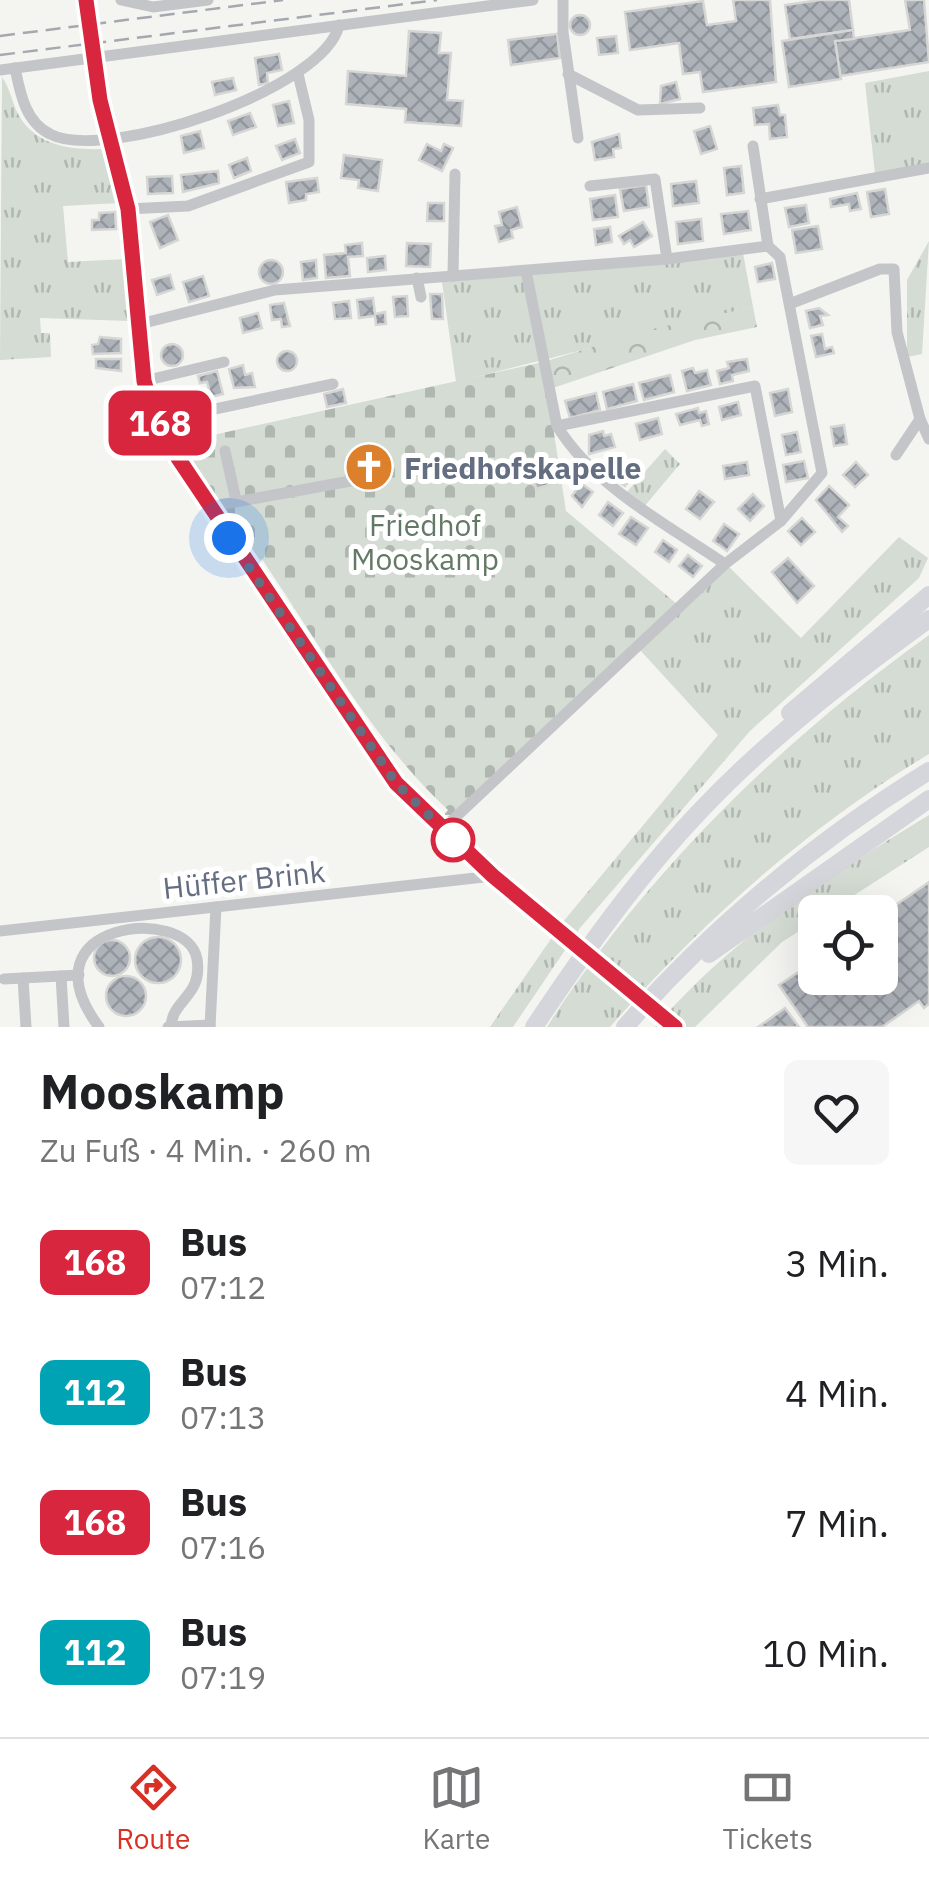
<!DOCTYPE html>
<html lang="de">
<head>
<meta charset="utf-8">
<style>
  :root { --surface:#fff; --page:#f6f6f6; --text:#202124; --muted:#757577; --line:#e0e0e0; --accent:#d93025 }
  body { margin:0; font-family:"IBM Plex Sans",sans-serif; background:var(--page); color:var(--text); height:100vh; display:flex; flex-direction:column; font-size:38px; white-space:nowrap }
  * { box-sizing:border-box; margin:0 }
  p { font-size:32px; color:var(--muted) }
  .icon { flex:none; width:55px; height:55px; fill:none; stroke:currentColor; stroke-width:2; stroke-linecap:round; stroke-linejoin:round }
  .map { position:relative; height:1027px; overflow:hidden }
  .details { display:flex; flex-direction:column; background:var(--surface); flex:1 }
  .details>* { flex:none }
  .badge { padding:0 20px; border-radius:15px; font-size:35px; line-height:65px }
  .fabs { position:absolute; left:798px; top:895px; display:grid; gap:20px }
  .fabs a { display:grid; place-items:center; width:100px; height:100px; border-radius:15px; background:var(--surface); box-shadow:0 10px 40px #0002; font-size:50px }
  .you { position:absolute; width:50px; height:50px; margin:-25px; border:8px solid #fff; border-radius:50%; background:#1a73e8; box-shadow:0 0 0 15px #1a73e833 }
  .map>.badge { position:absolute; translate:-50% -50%; box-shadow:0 0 0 5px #fff }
  .round { display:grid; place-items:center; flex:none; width:105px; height:105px; border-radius:15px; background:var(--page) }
  .summary { display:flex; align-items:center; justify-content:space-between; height:170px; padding:0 40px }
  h1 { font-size:48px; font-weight:700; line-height:75px }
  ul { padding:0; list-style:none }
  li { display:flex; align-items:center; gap:30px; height:130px; padding:0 40px }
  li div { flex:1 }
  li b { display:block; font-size:38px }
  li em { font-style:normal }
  li .badge { min-width:110px; font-weight:700; text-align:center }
  .menu { display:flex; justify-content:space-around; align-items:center; height:140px; border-top:2px solid var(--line); background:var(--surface); font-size:28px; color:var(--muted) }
  .menu a { display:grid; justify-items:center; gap:5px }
  .menu .on { color:var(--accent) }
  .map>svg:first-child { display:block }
</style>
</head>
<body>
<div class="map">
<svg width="929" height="1027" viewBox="0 0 929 1027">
  <defs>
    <pattern id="grass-tufts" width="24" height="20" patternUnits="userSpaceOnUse" patternTransform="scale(2.5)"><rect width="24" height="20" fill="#d4dcd3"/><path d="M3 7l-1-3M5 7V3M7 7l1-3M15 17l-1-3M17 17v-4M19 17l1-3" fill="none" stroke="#b0b7b1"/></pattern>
    <pattern id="forest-crowns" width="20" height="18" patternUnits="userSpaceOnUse" patternTransform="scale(2.5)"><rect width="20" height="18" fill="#d4dcd3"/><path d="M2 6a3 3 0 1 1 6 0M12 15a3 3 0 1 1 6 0" fill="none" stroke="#b0b7b1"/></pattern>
    <pattern id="cemetery-stones" width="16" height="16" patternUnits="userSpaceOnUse" patternTransform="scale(2.5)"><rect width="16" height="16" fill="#d4dcd3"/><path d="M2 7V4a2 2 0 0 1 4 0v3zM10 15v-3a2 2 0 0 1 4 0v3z" fill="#b0b7b1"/></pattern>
    <pattern id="building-cross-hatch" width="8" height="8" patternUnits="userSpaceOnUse" patternTransform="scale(2.5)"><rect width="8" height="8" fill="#aeb2b9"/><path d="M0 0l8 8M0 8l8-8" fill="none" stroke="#91959c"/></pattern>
  </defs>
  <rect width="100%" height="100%" fill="#f4f5f1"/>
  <g fill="url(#grass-tufts)">
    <path d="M929 71V165L875 174 865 83Z"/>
    <path d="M2 77C10 88 12 102 18 114 36 146 70 150 103 149L116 165 120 203 63 206 68 262 126 259 130 321 40 318 41 333H50L51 357 0 360Z"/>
    <path d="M929 241 922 354 907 357V280Z"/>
    <path d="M743 253 753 307 456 382 442 282Z"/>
    <path d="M665 449 680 464 643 508 625 494Z"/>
    <path d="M899 537 928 558 919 578 750 731 580 928 513 1027H490L562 923 718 735 640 650 729 567 801 638Z"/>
    <path d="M929 635V754C809 826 702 922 610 1027H547C647 872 780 742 929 635Z"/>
    <path d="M929 815V847L828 912H815V921L782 942 695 1027H655C732 937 829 876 929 815Z"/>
  </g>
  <path fill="url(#forest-crowns)" d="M753 307 757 327 695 340 547 390 543 362 652 329Z"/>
  <path fill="url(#cemetery-stones)" d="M543 362 566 511 684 610 453 815H444L448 810C372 739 320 645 262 559L255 562 177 443Z"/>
  <g fill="url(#building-cross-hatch)" stroke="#d6d6d4" stroke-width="2.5">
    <path d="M733 0H770L776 82 703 92 700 72 683 74 679 43 630 50 625 12 703 1 707 25 736 21Z"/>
    <path d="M820 0H849L853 30 790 39 785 5Z"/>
    <path d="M905 0H924L929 62 840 76 835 41 910 30Z"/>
    <circle cx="580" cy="25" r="10"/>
    <path d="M853 30 854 39 835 41 841 79 789 87 782 41Z"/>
    <path d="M409 31 441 33 439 53H451L447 100 463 101 461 126 405 122 406 109 346 104 348 71 406 76Z"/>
    <path d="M557 34 560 58 511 65 508 40Z"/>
    <path d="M616 36 618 53 599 55 597 38Z"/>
    <path d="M279 54 282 70 267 73 268 83 259 85 255 58Z"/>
    <path d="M233 78 236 90 215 95 212 82Z"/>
    <path d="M676 82 680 99 660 104 661 86Z"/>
    <path d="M289 101 294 123 278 126 273 105Z"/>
    <path d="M778 105 780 115H785L787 137 770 139 769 124 755 125 753 108Z"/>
    <path d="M250 113 256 127 233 135 228 121Z"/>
    <path d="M710 126 717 149 701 154 694 131Z"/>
    <path d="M200 131 204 148 184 153 181 136Z"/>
    <path d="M619 134 621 148 613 149 614 157 595 160 592 142Z"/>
    <path d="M295 139 300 153 282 160 276 146Z"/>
    <path d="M427 144 441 151 444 144 453 148 442 171 419 160Z"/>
    <path d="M344 155 382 160 378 191 358 188 359 180 341 178Z"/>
    <path d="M247 158 251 171 234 178 229 165Z"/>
    <path d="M741 166 744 193 727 195 724 168Z"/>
    <path d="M218 171 219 183 183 192 181 175Z"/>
    <path d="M172 176 173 193 148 194 147 177Z"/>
    <path d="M317 178 319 192 306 194V200L289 203 286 182Z"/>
    <path d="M696 181 699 203 673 206 671 184Z"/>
    <path d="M646 185 649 207 624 211 620 189Z"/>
    <path d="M885 189 889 214 871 217 867 192Z"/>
    <path d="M857 193 861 209 850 211 849 204 831 207 830 199Z"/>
    <path d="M615 195 618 217 593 220 590 199Z"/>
    <path d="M428 203H444V221H427Z"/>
    <path d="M806 205 809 223 789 227 785 208Z"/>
    <path d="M517 207 522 227 511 230 513 238 499 242 495 226 502 225 499 212Z"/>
    <path d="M748 211 751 230 724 234 721 214Z"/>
    <path d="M115 212 116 229 92 230V220H99V213Z"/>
    <path d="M168 215 178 240 160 248 150 222Z"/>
    <path d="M701 219 703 241 678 244 676 222Z"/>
    <path d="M643 222 652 236 634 247 630 240 624 244 619 236Z"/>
    <path d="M818 226 822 249 796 253 792 230Z"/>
    <path d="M610 227 612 242 596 245 594 229Z"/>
    <path d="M362 243 363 256 348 257 350 276 326 278 324 255 346 253 345 245Z"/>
    <path d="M407 243 431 244 430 267 406 266Z"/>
    <path d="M385 256 386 270 368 272 367 258Z"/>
    <circle cx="271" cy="272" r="12"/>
    <path d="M316 260 317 278 303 280 301 262Z"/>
    <path d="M772 263 775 279 758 282 755 267Z"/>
    <path d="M170 275 174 289 157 295 152 280Z"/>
    <path d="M203 276 209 296 189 302 183 282Z"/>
    <path d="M430 294H442L443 319H432Z"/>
    <path d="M407 296 408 316 395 317 393 297Z"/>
    <path d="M373 298 375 314 385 312 386 324 376 325 375 316 359 318 357 300Z"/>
    <path d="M349 301 351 318 335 319 333 303Z"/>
    <path d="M284 303 290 326 282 327 281 319 272 320 270 305Z"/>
    <path d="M819 308 828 315 820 316 823 325 810 328 806 311Z"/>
    <path d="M258 313 262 328 243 333 240 318Z"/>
    <path d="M822 334 825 349 832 347 834 353 816 357 811 336Z"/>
    <path d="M100 337 121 339V353L93 354 92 345 98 344Z"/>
    <circle cx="172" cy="355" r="11"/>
    <circle cx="287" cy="361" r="10"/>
    <path d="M96 359H121V371L96 368Z"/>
    <path d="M747 359 749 371 732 375 733 381 720 384 717 371 729 368 727 362Z"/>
    <path d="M243 365 245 375 252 373 255 387 234 388 229 369Z"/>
    <path d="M693 368 695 373 707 370 711 385 687 391 682 371Z"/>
    <path d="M217 371 223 394 211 397 207 382 200 383 198 376Z"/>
    <path d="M670 375 674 392 644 400 639 383Z"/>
    <path d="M633 384 637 401 607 409 603 392Z"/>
    <path d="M343 389 346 403 327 407 324 394Z"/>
    <path d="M788 389 792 412 775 416 770 393Z"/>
    <path d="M596 393 600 410 570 418 565 401Z"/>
    <path d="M738 402 741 415 722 420 719 407Z"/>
    <path d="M698 408 699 413 706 411 709 424 702 426 700 420 680 425 676 414Z"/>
    <circle cx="201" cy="426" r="9"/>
    <path d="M658 418 662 434 640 440 636 424Z"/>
    <path d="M844 425 847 444 834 446 831 427Z"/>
    <path d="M603 431 604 436 611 434 615 447 589 454V435Z"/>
    <path d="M797 432 801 452 786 455 782 435Z"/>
    <path d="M375 453 380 478 364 481 361 467 347 473 344 459Z"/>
    <path d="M804 461 808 478 786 482 783 465Z"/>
    <path d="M618 462 634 474 625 486 608 474Z"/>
    <path d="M747 462 749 475 725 479 723 466Z"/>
    <path d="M856 462 868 475 855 487 843 475Z"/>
    <path d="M554 473 555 483 536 489 534 475Z"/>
    <path d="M581 483 593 492 582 507 572 496Z"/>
    <path d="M829 486 849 505 838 517 848 526 842 532 816 500Z"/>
    <path d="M699 491 714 502 700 519 686 509Z"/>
    <path d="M753 494 764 506 750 521 738 509Z"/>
    <path d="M608 502 623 513 613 526 599 515Z"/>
    <path d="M631 517 648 528 636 545 619 534Z"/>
    <path d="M802 518 815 532 801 545 788 531Z"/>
    <path d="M724 524 739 534 727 551 713 541Z"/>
    <path d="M663 540 677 550 669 562 655 552Z"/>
    <path d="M688 555 702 566 693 577 679 566Z"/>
    <path d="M788 558 814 586 797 603 772 572Z"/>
    <path d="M929 882V1004L924 1008 919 1001 882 1027H808L779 985 815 961V978H880V916Z"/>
    <circle cx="158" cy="960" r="23"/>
    <circle cx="112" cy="958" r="18"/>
    <circle cx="126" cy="996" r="20"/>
    <path d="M785 1008 799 1027H758Z"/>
  </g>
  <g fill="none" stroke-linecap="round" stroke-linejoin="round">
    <g stroke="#c3c5c9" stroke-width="11">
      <path d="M86 0 100 100 128 209 144 381 152 408 178 458 396 783 493 876 675 1027"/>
      <path d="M121 0 153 7 208 0"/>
      <path d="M563 0V32L578 138"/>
      <path d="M15 68C20 92 25 122 50 134 104 163 325 90 339 25"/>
      <path d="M0 70 533 0"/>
      <path d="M568 74 638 110 700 108"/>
      <path d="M753 146 768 246"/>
      <path d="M590 186 655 179 667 259"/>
      <path d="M760 199 929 168"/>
      <path d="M128 209 188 206 309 162V120L298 74"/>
      <path d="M526 271 557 426C595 487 666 524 725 564"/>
      <path d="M453 276 455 174"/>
      <path d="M417 278 421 297"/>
      <path d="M792 303 880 269H894L897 332 920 419 896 455"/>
      <path d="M136 325 275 290 667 259 768 246 780 257 822 473 781 521 725 564 443 829"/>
      <path d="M144 381 224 362"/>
      <path d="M920 419 929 439"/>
      <path d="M158 421 333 384"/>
      <path d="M557 426 755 386 781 521"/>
      <path d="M225 451 236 500"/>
      <path d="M208 507 356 480"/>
      <path d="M0 931 493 876"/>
      <path d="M61 976 64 1027"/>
      <path d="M23 978 26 1027"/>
      <path d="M4 979 79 975"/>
      <path d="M99 1027C20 921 188 904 197 959 203 997 172 999 171 1027"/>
      <path d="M168 1027 210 1025"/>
      <path d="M210 1027 216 907"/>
    </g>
    <g stroke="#d4d6dc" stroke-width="18">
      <path d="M790 713 929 595"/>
      <path d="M709 954 929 799"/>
      <path d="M534 1027C584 952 639 875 701 810 769 738 849 677 929 619"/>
      <path d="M625 1027C711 928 817 840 929 771"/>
    </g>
    <g stroke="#a5a8af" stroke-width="2.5" stroke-dasharray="15 8" stroke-linecap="butt">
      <path d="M0 36 283 0"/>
      <path d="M0 55 437 0"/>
    </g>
  </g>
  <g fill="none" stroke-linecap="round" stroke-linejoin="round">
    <g stroke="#fff" stroke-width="22">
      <path id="line" d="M86 0 100 100 128 209 144 381 152 408 178 458 396 783 493 876 675 1027"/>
    </g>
    <use href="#line" stroke="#d7263d" stroke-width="15"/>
    <path stroke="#656e81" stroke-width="10" stroke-dasharray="0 18" d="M229 538 396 783 460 846 453 840"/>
  </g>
  <defs>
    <g id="church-disc" transform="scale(2.5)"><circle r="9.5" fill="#dc802b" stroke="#fff"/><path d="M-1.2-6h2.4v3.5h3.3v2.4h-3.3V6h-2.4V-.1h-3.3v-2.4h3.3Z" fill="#fff"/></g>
  </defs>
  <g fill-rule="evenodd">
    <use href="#church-disc" x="369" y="467"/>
  </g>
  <circle fill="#fff" stroke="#d7263d" stroke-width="5" cx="453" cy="840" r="20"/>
  <g text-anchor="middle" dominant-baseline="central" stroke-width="10" stroke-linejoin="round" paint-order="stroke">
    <g font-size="30" font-weight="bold" fill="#656e81" stroke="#fff" text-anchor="start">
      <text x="404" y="467">Friedhofskapelle</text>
    </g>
    <g font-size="30" fill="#647965" stroke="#fff">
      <text x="425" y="524">Friedhof<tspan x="425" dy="34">Mooskamp</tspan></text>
    </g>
    <g font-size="30" fill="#656e81" stroke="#fff">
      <text transform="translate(244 879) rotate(-6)">Hüffer Brink</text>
    </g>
  </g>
</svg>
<div class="fabs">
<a><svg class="icon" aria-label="locate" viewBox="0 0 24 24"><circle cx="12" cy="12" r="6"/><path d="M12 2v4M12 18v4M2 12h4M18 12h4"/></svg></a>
</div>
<div class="you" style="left:229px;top:538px"></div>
<b class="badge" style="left:160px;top:423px;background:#d7263d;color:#fff">168</b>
</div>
<section class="details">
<div class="summary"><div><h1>Mooskamp</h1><p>Zu Fuß · 4 Min. · 260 m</p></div><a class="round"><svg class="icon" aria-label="heart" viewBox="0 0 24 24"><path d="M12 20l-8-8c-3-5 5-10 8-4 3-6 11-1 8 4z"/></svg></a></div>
<ul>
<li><span class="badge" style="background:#d7263d;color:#fff">168</span><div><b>Bus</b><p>07:12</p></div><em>3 Min.</em></li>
<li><span class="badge" style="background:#00a3b4;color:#fff">112</span><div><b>Bus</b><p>07:13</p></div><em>4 Min.</em></li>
<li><span class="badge" style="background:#d7263d;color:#fff">168</span><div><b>Bus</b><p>07:16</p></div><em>7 Min.</em></li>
<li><span class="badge" style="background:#00a3b4;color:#fff">112</span><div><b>Bus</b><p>07:19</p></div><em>10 Min.</em></li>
</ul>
</section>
<nav class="menu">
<a class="on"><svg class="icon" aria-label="directions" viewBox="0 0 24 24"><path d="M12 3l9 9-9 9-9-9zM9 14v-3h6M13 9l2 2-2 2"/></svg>Route</a>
<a><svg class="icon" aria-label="map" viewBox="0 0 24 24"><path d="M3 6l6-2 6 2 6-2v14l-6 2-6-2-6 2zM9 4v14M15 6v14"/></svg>Karte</a>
<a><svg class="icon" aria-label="tickets" viewBox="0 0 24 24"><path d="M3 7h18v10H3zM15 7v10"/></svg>Tickets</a>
</nav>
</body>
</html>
